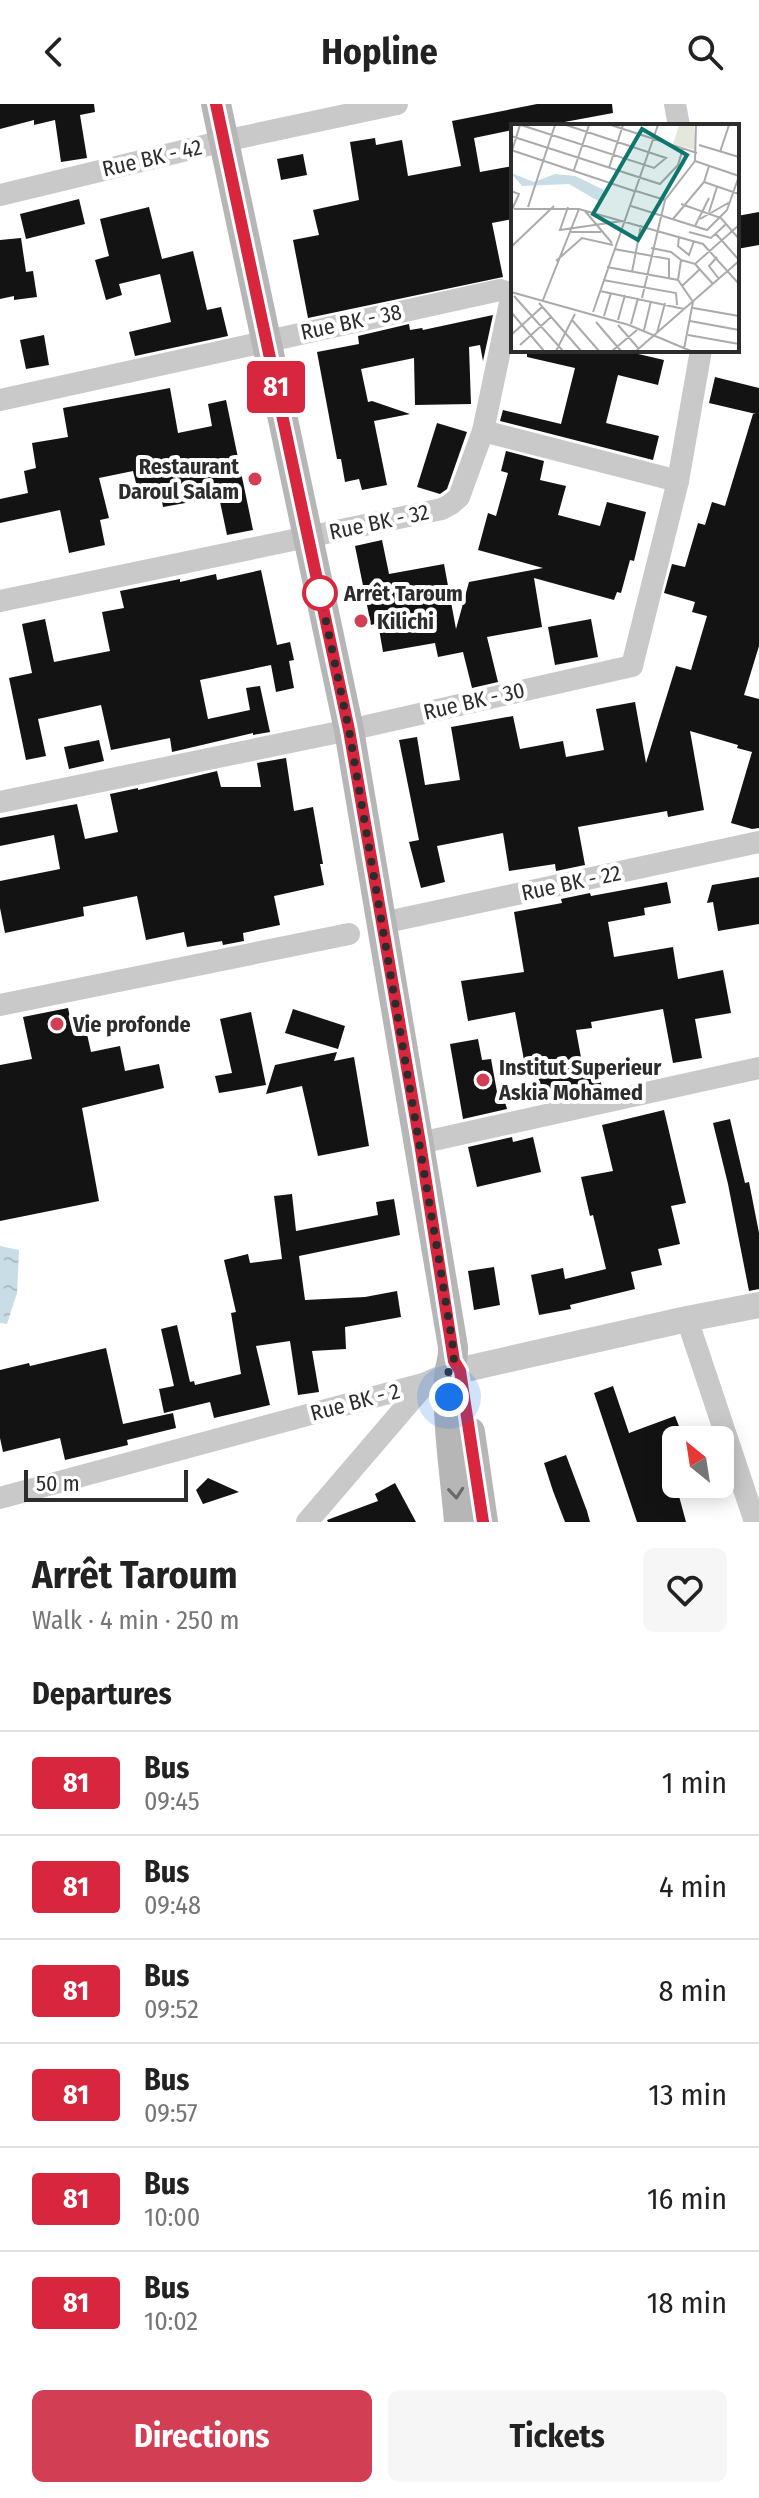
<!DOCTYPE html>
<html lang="en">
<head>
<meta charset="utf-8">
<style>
  :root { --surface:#fff; --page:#f6f6f6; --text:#222; --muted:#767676; --line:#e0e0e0; --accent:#d23f54 }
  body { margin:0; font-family:"Fira Sans Condensed",sans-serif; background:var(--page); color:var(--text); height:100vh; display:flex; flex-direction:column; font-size:30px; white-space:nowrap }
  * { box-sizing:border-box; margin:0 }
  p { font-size:26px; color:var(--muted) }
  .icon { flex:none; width:44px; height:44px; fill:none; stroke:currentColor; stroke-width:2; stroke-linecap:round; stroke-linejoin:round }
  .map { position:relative; height:1418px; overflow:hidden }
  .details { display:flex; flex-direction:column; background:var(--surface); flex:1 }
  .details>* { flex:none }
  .badge { padding:0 16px; border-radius:6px; font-size:28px; line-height:52px }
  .needle { width:52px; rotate:330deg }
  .fabs { position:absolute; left:662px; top:1322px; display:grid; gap:16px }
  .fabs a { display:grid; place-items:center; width:72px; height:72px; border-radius:12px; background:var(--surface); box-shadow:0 4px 20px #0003; font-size:40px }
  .scale { position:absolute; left:24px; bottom:20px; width:164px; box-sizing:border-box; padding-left:8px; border:4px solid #2c2c2c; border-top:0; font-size:22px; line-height:28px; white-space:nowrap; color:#2c2c2c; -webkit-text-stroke:6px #fff; paint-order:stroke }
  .you { position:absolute; width:40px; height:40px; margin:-20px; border:6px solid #fff; border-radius:50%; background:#1a73e8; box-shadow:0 0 0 12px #1a73e833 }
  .map>.badge { position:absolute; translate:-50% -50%; box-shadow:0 0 0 4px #fff }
  h2 { padding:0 32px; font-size:30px; line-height:72px }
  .round { display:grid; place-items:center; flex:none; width:84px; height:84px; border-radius:12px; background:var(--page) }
  .headline { display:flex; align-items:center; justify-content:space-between; height:136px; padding:0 32px }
  h1 { font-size:38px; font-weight:700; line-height:60px }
  .button { display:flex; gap:16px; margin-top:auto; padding:16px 32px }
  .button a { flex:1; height:92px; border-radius:12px; background:var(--accent); color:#fff; font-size:32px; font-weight:700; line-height:92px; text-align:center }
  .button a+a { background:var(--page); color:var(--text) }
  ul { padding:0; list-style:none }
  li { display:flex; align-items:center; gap:24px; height:104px; padding:0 32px; border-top:2px solid var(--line) }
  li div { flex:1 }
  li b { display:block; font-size:30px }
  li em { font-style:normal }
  li .badge { min-width:88px; font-weight:700; text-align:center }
  header { display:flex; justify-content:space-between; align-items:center; height:104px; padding:0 32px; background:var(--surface); font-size:36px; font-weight:700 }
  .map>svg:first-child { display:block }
</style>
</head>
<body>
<header><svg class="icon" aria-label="back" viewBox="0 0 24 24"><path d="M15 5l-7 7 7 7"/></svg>Hopline<svg class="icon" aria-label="search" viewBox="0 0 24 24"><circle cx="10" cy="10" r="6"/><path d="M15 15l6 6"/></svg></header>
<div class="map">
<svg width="759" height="1418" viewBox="0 0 759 1418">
  <defs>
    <pattern id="water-ripples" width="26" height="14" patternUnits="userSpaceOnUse" patternTransform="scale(2)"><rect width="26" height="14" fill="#c8dde6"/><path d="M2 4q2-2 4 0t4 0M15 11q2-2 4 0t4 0" fill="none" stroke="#acbec5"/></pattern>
  </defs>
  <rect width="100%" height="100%" fill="#fff"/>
  <path fill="url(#water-ripples)" d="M0 1142 19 1146 17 1189 7 1220 0 1219Z"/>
  <g fill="#131313">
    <path d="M0 0H94L95 8 80 11 87 54 61 58 55 16 34 21V16L0 25Z"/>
    <path d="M537 0H612L613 9 543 22H513V26L474 34 480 68 513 62V115L492 119 503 173 308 214 293 136 319 131 313 106 359 96 350 38 375 34 376 41 402 36 408 72 461 62 452 17Z"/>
    <path d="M303 50 307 71 281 76 277 55Z"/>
    <path d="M79 95 85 120 26 135 20 110Z"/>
    <path d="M149 103 162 155 193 147 207 206 221 203 228 232 135 252 129 228 171 218 160 170 119 180 122 191 106 196 95 156 109 152 100 115Z"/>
    <path d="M759 108V141L737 145V112Z"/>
    <path d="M21 134 26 168 33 167 37 193 14 196V192L0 195V136Z"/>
    <path d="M493 211 483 257 480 241 469 243 471 300 415 301 414 254 361 265 368 298 372 297 410 310 374 317 387 381 362 386 359 375 345 378 341 355H337L317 248 359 240 358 232 409 220 410 226 422 224 423 226Z"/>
    <path d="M44 231 49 261 26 265 20 236Z"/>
    <path d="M527 246H621L664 256 658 281 618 271 606 319 659 332 653 356 500 317 503 306 561 320 575 264 527 253Z"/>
    <path d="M715 273 759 284V542L744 591 759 595V724L752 725 731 719 752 648 737 644 738 641 690 627 704 706 668 713 667 707 578 723 585 761 556 767 555 760 509 767 503 729 437 742 445 778 421 784 409 738 419 736 399 636 417 633 425 681 460 676 451 623 513 612 520 645 563 637 566 653 604 646 596 605 635 598 646 659 676 562 691 566 707 512 692 508 695 498 664 489 672 460 685 463 698 419 705 421 712 398 725 402 753 310H756L709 299Z"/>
    <path d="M170 284 178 329 212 322 208 300 226 296 253 426 227 431 219 393 163 403 160 386 139 391 133 367 99 374 109 414 100 416 105 441 69 449 60 406 0 419V395L28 389 24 367 36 364 32 339 68 333 63 304Z"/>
    <path d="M437 319 467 328 447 385 440 390 417 383Z"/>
    <path d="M506 347 544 357 540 376 566 382 558 411 600 422 607 398 646 408 634 457 630 456 621 489 617 488 614 496 534 474 542 523 487 533 498 578 472 584 463 548 438 553 435 539 383 548 378 519 371 521 355 442 382 436 389 470 444 460 456 525 469 478 543 464 478 446 488 409 496 412 508 369 501 367Z"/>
    <path d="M261 466 277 541 290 538 294 556 289 557 294 584 276 588 271 561 200 576 208 615 250 606 246 584 260 582 270 628 253 631V629L172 648 170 634 111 646 101 601 38 615 46 652 26 656 9 574 32 569 22 520 45 515 54 558 110 547 102 508 124 504 120 487 180 475V478L216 470 217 476Z"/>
    <path d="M591 515 598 553 555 561 548 523Z"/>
    <path d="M99 636 104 657 69 665 64 643Z"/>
    <path d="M286 654 294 707 313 703 323 760H320L324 781 274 792 280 821 243 829 244 837 223 841 222 837 187 843 184 828 146 836 137 792 83 803 84 812 5 829 0 804V777L60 765 54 731 0 742V714L77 700 85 735 118 728 110 690 138 684V686L217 667 221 683H261L257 659Z"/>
    <path d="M759 773V820L718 827 713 798 707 799 712 781Z"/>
    <path d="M667 778 671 799 644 804 645 811 608 818 614 853 673 843 678 875 723 866 731 909 695 915 702 954 673 959 663 905 591 918 592 924 576 926 582 959 597 957 602 984 542 995 535 954 524 956 515 908 468 917 461 877 524 868 514 808 562 799 561 795 590 789 591 792Z"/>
    <path d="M68 904 72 923 85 921 91 948 120 942 125 967 159 960 164 984 82 1004 99 1097 0 1117V961L32 955 23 913Z"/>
    <path d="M293 905 345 922 338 945 285 929Z"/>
    <path d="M251 908 266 981 219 989 215 972 232 969 220 915Z"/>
    <path d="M478 935 482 956 491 955 499 999 505 998 507 1005 463 1015 450 940Z"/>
    <path d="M337 948 334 957 354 953 369 1042 318 1052 302 982 266 990 275 961Z"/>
    <path d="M664 1006 686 1099 671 1102 680 1140 658 1145 662 1161 631 1168 635 1185 570 1201 571 1205 539 1211 531 1171 563 1164 565 1175 606 1165 593 1111 590 1112 581 1073 613 1067 602 1021Z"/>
    <path d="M730 1015 745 1079 749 1078 759 1129V1185L749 1187 728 1080 713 1019Z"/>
    <path d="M512 1033 513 1038 533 1033 541 1068 477 1083 468 1043Z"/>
    <path d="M292 1090 296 1127 378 1111 376 1098 394 1095 400 1131 299 1152 305 1196 365 1193 397 1187 401 1213 345 1223 346 1245 312 1247 319 1288 298 1291 290 1237 256 1242 270 1301 214 1314 210 1298 164 1309 159 1285 174 1282 161 1225 177 1221 190 1278 194 1277 195 1281 241 1270 231 1209 236 1208 224 1156 248 1150 250 1159 282 1155 274 1092Z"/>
    <path d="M494 1163 500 1201 474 1206 468 1167Z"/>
    <path d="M106 1244 123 1320 173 1309 176 1324 127 1336 128 1341 65 1356 60 1334 3 1348 0 1334V1266L29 1259 30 1262Z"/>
    <path d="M613 1282 629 1329 675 1312 684 1335 676 1336V1381L686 1418H637L594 1289Z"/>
    <path d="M566 1351 587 1407 590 1418H565L553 1387 544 1359Z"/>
    <path d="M208 1374 239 1388 203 1400 196 1386Z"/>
    <path d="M395 1379 416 1418H328L327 1416 378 1397 375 1390Z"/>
  </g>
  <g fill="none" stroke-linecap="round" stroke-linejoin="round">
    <g stroke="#c9c9c9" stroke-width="22">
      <path d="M675 0 679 22"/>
      <path d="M0 91 224 37 397 0"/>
      <path d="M0 296 500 186 506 188 511 194 483 327 459 393 451 400 442 405 0 497"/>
      <path d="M483 327 678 377"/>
      <path d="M0 698 349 626 632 562 678 377 701 246"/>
      <path d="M382 819 759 738"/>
      <path d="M0 901 349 830"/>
      <path d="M420 1039 759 964"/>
      <path d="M687 1215 755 1418"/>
      <path d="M0 1394 426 1279 448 1269"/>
      <path d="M307 1418 426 1279"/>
    </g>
    <path stroke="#c9c9c9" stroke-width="26" d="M448 1269 687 1215 759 1201"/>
    <g stroke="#b6b6b6" stroke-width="30">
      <path d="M216 0 349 626 453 1243C454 1257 449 1262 449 1274 447 1321 455 1370 459 1418"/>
      <path d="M470 1328 483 1418"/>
    </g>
  </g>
  <defs><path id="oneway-chevron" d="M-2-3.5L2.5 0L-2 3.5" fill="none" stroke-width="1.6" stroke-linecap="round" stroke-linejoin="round" transform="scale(2)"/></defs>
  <use stroke="#6a6a6a" href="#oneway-chevron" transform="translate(456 1389) rotate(85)"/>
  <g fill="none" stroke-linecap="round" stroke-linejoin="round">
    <g stroke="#fff" stroke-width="18">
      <path id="line" d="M216 0 349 626 420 1039 454 1257 460 1267 483 1418"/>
    </g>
    <use href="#line" stroke="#d7263d" stroke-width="12"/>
    <path stroke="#2c2c2c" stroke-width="8" stroke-dasharray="0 14.4" d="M320 489 349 626 439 1156 453 1243 454 1257 448 1269 449 1293"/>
  </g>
  <g fill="#d23f54" stroke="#fff" stroke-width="3">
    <circle cx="255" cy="375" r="8"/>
    <circle cx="361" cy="517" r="8"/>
    <circle cx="57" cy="920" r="8"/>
    <circle cx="483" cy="976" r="8"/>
  </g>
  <circle fill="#fff" stroke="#d7263d" stroke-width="4" cx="320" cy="489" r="16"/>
  <g text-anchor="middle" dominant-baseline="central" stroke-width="8" stroke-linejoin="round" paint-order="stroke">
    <g font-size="22" fill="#2c2c2c" stroke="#fff">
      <text transform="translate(152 54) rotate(-13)">Rue BK - 42</text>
      <text transform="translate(351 218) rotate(-12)">Rue BK - 38</text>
      <text transform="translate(379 418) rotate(-12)">Rue BK - 32</text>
      <text transform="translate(474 597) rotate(-13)">Rue BK - 30</text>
      <text transform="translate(571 779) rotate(-12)">Rue BK - 22</text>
      <text transform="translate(355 1298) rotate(-15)">Rue BK - 2</text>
    </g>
    <g font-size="22" font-weight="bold" fill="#2c2c2c" stroke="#fff" text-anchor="start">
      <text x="239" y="362" text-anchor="end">Restaurant<tspan x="239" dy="25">Daroul Salam</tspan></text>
      <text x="377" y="517">Kilichi</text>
      <text x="73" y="920">Vie profonde</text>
      <text x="499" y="963">Institut Superieur<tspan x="499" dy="25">Askia Mohamed</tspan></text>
    </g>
    <g font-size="22" font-weight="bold" fill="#2c2c2c" stroke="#fff" text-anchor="start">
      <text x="344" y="489">Arrêt Taroum</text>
    </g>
  </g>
  <g transform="translate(511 20)">
    <rect width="228" height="228" fill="#fff"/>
    <path d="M168 1H183L185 26 162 20Z" fill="#e3e8da"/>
    <path d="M0 49 23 58 44 50 64 52 93 66 92 74 89 78 58 60 11 62Z" fill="#c8dde6"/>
    <path fill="none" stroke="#ababab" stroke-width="2" d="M10 1 143 44 155 34 55 1M100 1 186 29M0 12 149 60 167 41 172 24M188 21 228 33M0 26 123 67M209 28 218 1M0 30 9 1M184 37 228 52M98 44 112 1M63 46 78 1M193 58 228 70M0 67 8 70 0 88M125 67 154 76M170 80 210 94 228 115M120 82 196 106 216 86 228 52M17 83 44 1M57 83 49 106 111 97M3 85H68L192 120 228 160M74 87 101 119M198 88 206 63M162 95 193 58 198 42M189 95 219 78M184 102 198 74M60 108H90M178 108 200 114 215 100M205 110 228 136M168 113 167 122 178 131 183 117M0 123 43 82M140 124 160 128 170 136 167 156M103 125 158 135V155M206 133 198 142 208 155M170 136 184 140 228 101M45 137 71 114 102 121M184 140 202 160M96 143 167 156 182 178 173 225M121 148 130 101M92 156 165 169 166 181M171 162 189 145M89 167 173 185M0 168 118 201 180 227M3 172 52 227M131 174 154 76 184 37 185 1M32 176 68 85M28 179 70 227M182 184 228 192M0 188 33 227M82 188 147 1M93 192 100 169M61 196 88 227M107 196 114 171M179 197 228 206M85 198 110 227M120 200 127 174M107 201 128 225M133 206 140 177M146 209 154 179M0 211 31 183M177 211 228 220M9 221 40 193M45 227 64 190M101 227 126 206M125 227 228 137"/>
    <path fill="#0f766e" fill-opacity="0.15" stroke="#0f766e" stroke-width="4" d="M131 5 176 31 127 116 82 90Z"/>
    <rect width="228" height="228" fill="none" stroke="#2c2c2c" stroke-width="4"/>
  </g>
</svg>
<div class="fabs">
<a><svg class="needle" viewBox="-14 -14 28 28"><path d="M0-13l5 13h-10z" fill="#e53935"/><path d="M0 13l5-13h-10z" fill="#767676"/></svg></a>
</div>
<div class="scale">50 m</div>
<div class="you" style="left:449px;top:1293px"></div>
<b class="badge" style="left:276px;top:283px;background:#d7263d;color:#fff">81</b>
</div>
<section class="details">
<div class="headline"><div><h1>Arrêt Taroum</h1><p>Walk · 4 min · 250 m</p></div><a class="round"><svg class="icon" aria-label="heart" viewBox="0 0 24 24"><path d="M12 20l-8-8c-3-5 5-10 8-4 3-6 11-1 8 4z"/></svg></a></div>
<h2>Departures</h2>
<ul>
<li><span class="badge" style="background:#d7263d;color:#fff">81</span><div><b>Bus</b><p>09:45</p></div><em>1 min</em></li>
<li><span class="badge" style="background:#d7263d;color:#fff">81</span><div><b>Bus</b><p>09:48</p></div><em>4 min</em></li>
<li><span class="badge" style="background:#d7263d;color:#fff">81</span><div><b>Bus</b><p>09:52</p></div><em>8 min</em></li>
<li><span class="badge" style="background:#d7263d;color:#fff">81</span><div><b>Bus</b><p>09:57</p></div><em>13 min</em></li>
<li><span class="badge" style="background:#d7263d;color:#fff">81</span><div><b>Bus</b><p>10:00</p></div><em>16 min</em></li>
<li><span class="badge" style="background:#d7263d;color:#fff">81</span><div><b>Bus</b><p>10:02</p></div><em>18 min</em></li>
</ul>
<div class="button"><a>Directions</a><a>Tickets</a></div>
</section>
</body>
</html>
